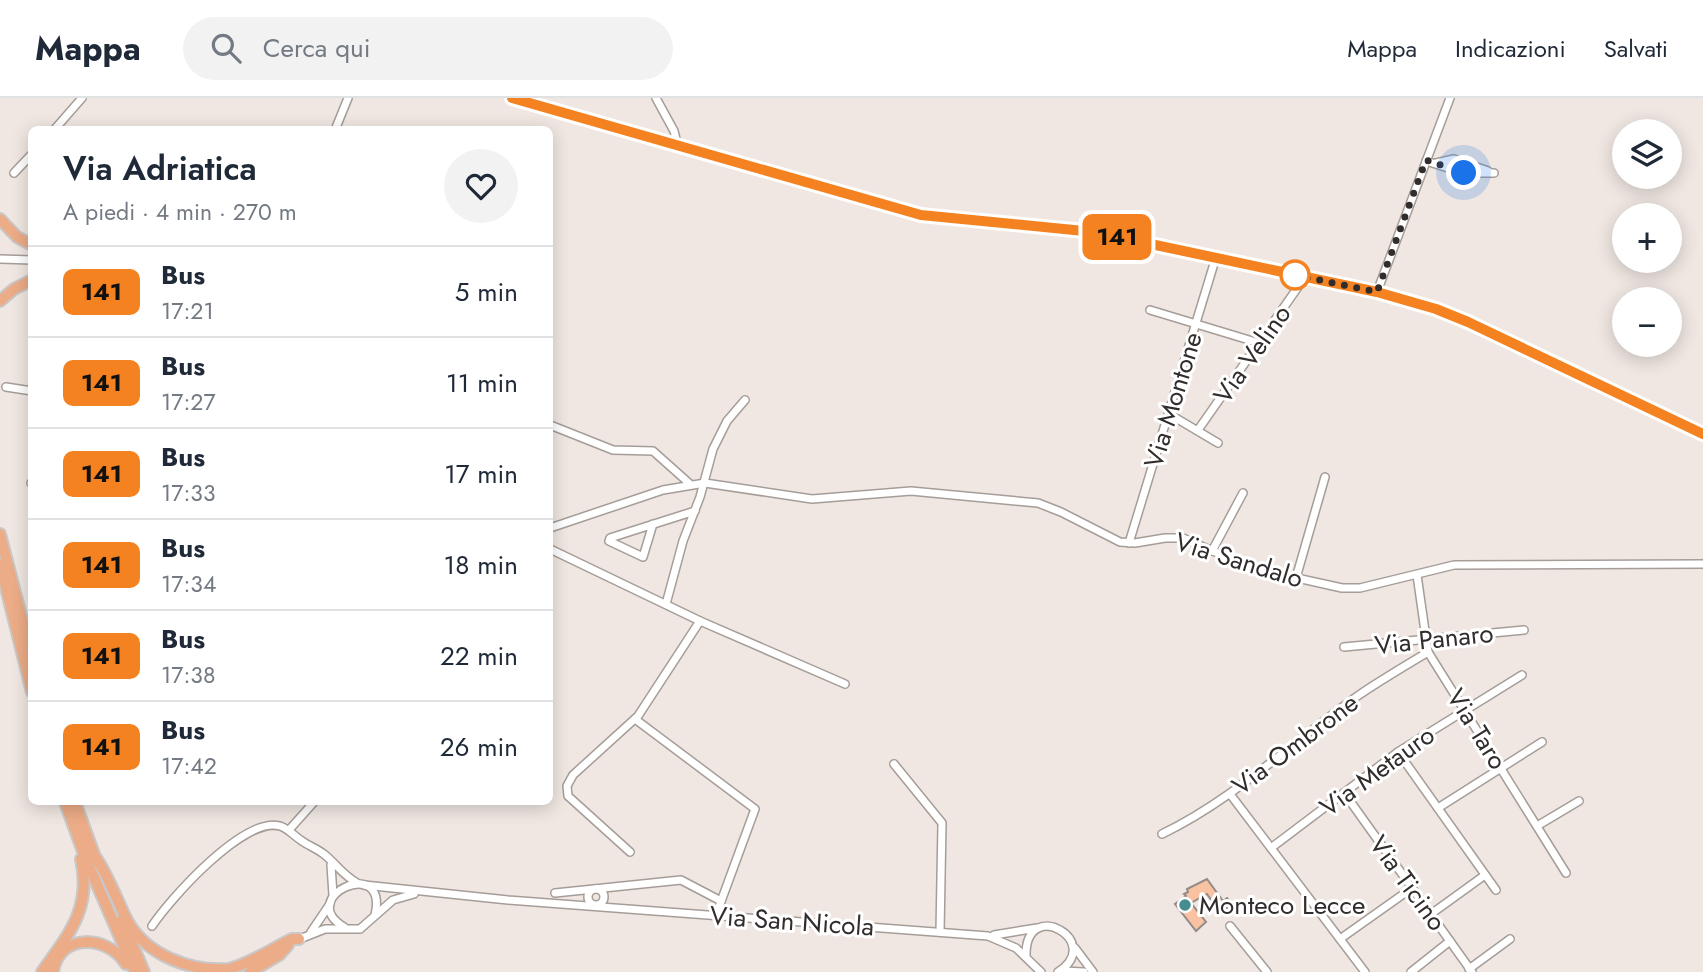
<!DOCTYPE html>
<html lang="it">
<head>
<meta charset="utf-8">
<style>
  :root { --surface:#fff; --page:#f2f2f3; --text:#1f2937; --muted:#747a83; --line:#e0e1e3 }
  body { margin:0; font-family:Jost,sans-serif; background:var(--page); color:var(--text); height:100vh; display:flex; flex-direction:column; font-size:26px; white-space:nowrap }
  * { box-sizing:border-box; margin:0 }
  p { font-size:23px; color:var(--muted) }
  .icon { flex:none; width:38px; height:38px; fill:none; stroke:currentColor; stroke-width:2; stroke-linecap:round; stroke-linejoin:round }
  .map { position:relative; flex:1; overflow:hidden }
  .details { position:absolute; left:28px; top:28px; width:525px; height:679px; display:flex; flex-direction:column; background:var(--surface); border-radius:10px; box-shadow:0 4px 18px #0003 }
  .details>* { flex:none }
  .badge { padding:0 14px; border-radius:10px; font-size:24px; line-height:46px }
  .controls { position:absolute; left:1612px; top:21px; display:grid; gap:14px }
  .controls a { display:grid; place-items:center; width:70px; height:70px; border-radius:50%; background:var(--surface); box-shadow:0 4px 18px #0003; font-size:35px }
  .you { position:absolute; width:35px; height:35px; margin:-18px; border:5px solid #fff; border-radius:50%; background:#1a73e8; box-shadow:0 0 0 10px #1a73e833 }
  .map>.badge { position:absolute; translate:-50% -50%; box-shadow:0 0 0 4px #fff }
  .round { display:grid; place-items:center; flex:none; width:74px; height:74px; border-radius:37px; background:var(--page) }
  .headline { display:flex; align-items:center; justify-content:space-between; height:119px; padding:0 35px }
  h1 { font-size:33px; font-weight:600; line-height:52px }
  ul { padding:0; list-style:none }
  li { display:flex; align-items:center; gap:21px; height:91px; padding:0 35px; border-top:2px solid var(--line) }
  li div { flex:1 }
  li b { display:block; font-size:26px }
  li em { font-style:normal }
  li .badge { min-width:77px; font-weight:700; text-align:center }
  header { display:flex; align-items:center; gap:42px; box-sizing:border-box; height:98px; padding:0 35px; background:var(--surface); border-bottom:2px solid var(--line) }
  header strong { font-size:33px }
  nav { display:flex; gap:38px; margin-inline-start:auto; font-size:24px }
  .search { width:490px; height:63px; background:var(--page); display:flex; align-items:center; gap:18px; box-sizing:border-box; padding:0 24px; border-radius:38px; color:var(--muted); font-size:26px }
  .map>svg:first-child { display:block }
</style>
</head>
<body>
<header>
<strong>Mappa</strong>
<div class="search"><svg class="icon" aria-label="search" viewBox="0 0 24 24"><circle cx="10" cy="10" r="6"/><path d="M15 15l6 6"/></svg>Cerca qui</div>
<nav><a>Mappa</a><a>Indicazioni</a><a>Salvati</a></nav>
</header>
<div class="map">
<svg width="1703" height="874" viewBox="0 0 1703 874">
  <rect width="100%" height="100%" fill="#f0e7e2"/>
  <path fill="#f9c2a3" stroke="#938b87" stroke-width="2" d="M1207 781 1223 803 1227 800 1232 806 1220 815 1207 796 1191 805 1206 824 1196 833 1175 806 1186 798 1184 796 1188 794 1187 791Z"/>
  <g fill="none" stroke-linecap="round" stroke-linejoin="round">
    <g stroke="#a59d98" stroke-width="10">
      <g id="minor">
        <path d="M512 0 921 117 1094 134 1377 194 1436 211 1703 336"/>
        <path d="M656 0 674 33 678 49"/>
        <path d="M54 32 82 0"/>
        <path d="M335 32 348 0"/>
        <path d="M1426 63 1464 75H1494"/>
        <path d="M1436 65 1454 61 1488 73"/>
        <path d="M14 75 32 56"/>
        <path d="M0 161 32 162"/>
        <path d="M1377 194 1450 0"/>
        <path d="M1150 212 1259 245"/>
        <path d="M6 289 32 293"/>
        <path d="M1169 316 1218 345"/>
        <path d="M550 327 613 352 653 353 690 386"/>
        <path d="M1198 332 1305 179"/>
        <path d="M31 385H32"/>
        <path d="M653 426 643 459 609 443 610 440 695 413"/>
        <path d="M550 430 663 392 705 385 812 401 911 393 1038 405 1061 414 1120 444 1135 445 1165 440H1183L1252 470 1342 490H1360L1454 467 1703 466"/>
        <path d="M1129 445 1216 159"/>
        <path d="M550 451 700 523 638 618 573 677 567 688 568 698 630 754"/>
        <path d="M1212 453 1243 395"/>
        <path d="M1417 477 1428 554 1566 775"/>
        <path d="M1296 480 1325 379"/>
        <path d="M666 506 683 443 700 399 713 351 727 323 745 302"/>
        <path d="M700 523 845 586"/>
        <path d="M1344 549 1524 532"/>
        <path d="M635 621 755 711 716 817"/>
        <path d="M1398 654 1496 792"/>
        <path d="M894 666 942 725 940 834"/>
        <path d="M1230 696 1365 874"/>
        <path d="M1345 696 1472 874"/>
        <path d="M1438 710 1542 644"/>
        <path d="M1537 728 1579 703"/>
        <path d="M289 732 314 704"/>
        <path d="M1162 736C1235 701 1293 643 1359 597 1381 582 1405 568 1428 554"/>
        <path d="M1271 750 1398 654 1522 577"/>
        <path d="M331 767 333 797"/>
        <path d="M364 787 508 802 988 838 1016 850 1041 874"/>
        <circle cx="596" cy="799" r="8"/>
        <path d="M555 795 681 782 721 803"/>
        <path d="M1431 816 1485 777"/>
        <path d="M152 828C170 801 244 718 280 728 289 731 294 738 302 743 309 748 318 751 325 757 337 767 343 777 357 785"/>
        <path d="M1230 828 1267 874"/>
        <path d="M344 829C294 799 389 756 375 817"/>
        <path d="M311 834 330 806"/>
        <path d="M994 837 1037 830"/>
        <path d="M1340 841 1412 790"/>
        <path d="M297 842 325 831H360L393 802 414 796"/>
        <path d="M1075 850 1093 874"/>
        <path d="M1026 858C1025 797 1106 844 1058 874"/>
        <path d="M1469 871 1510 841"/>
        <path d="M1063 873 1084 874"/>
        <path d="M1411 874 1450 843"/>
      </g>
    </g>
    <g stroke="#c9c8c8" stroke-width="14">
      <g id="highway">
        <path d="M0 121 17 139 32 147"/>
        <path d="M0 203 14 191 32 182"/>
        <path d="M0 436 32 560"/>
        <path d="M0 466 32 594"/>
        <path d="M65 704 85 759 135 874"/>
        <path d="M75 704 96 762"/>
        <path d="M94 757C109 778 116 801 128 824 147 857 190 874 229 871 251 865 272 851 292 841H299"/>
        <path d="M122 822 144 874"/>
        <path d="M42 874C69 836 92 810 81 761"/>
        <path d="M53 874C59 834 108 837 126 866"/>
        <path d="M250 874 279 857 288 847"/>
      </g>
    </g>
    <use href="#minor" stroke="#fff" stroke-width="7"/>
    <use href="#highway" stroke="#ecac87" stroke-width="10"/>
  </g>
  <g fill="none" stroke-linecap="round" stroke-linejoin="round">
    <g stroke="#fff" stroke-width="16">
      <path id="line" d="M512 0 921 117 1094 134 1377 194 1436 211 1468 224 1703 336"/>
    </g>
    <use href="#line" stroke="#f58220" stroke-width="10"/>
    <path stroke="#312d2c" stroke-width="7" stroke-dasharray="0 12.6" d="M1295 177 1377 194 1426 62 1464 75"/>
  </g>
  <circle fill="#fff" stroke="#f58220" stroke-width="3.5" cx="1295" cy="177" r="14"/>
  <circle fill="#458d91" stroke="#fff" stroke-width="2.5" cx="1185" cy="807" r="7"/>
  <g text-anchor="middle" dominant-baseline="central" stroke-width="6" stroke-linejoin="round" paint-order="stroke">
    <g font-size="26" fill="#312d2c" stroke="#fff">
      <text transform="translate(1252 256) rotate(-55)">Via Velino</text>
      <text transform="translate(1173 302) rotate(-73)">Via Montone</text>
      <text transform="translate(1239 462) rotate(17)">Via Sandalo</text>
      <text transform="translate(1434 541) rotate(-6)">Via Panaro</text>
      <text transform="translate(1477 631) rotate(58)">Via Taro</text>
      <text transform="translate(1295 646) rotate(-37)">Via Ombrone</text>
      <text transform="translate(1377 673) rotate(-36)">Via Metauro</text>
      <text transform="translate(1408 785) rotate(54)">Via Ticino</text>
      <text transform="translate(792 823) rotate(4)">Via San Nicola</text>
    </g>
    <g font-size="26" fill="#312d2c" stroke="#fff" text-anchor="start">
      <text x="1199" y="807">Monteco Lecce</text>
    </g>
  </g>
</svg>
<div class="controls">
<a><svg class="icon" aria-label="layers" viewBox="0 0 24 24"><path d="M12 4l9 5-9 5-9-5zM3 14l9 5 9-5"/></svg></a>
<a>+</a>
<a>−</a>
</div>
<div class="you" style="left:1464px;top:75px"></div>
<b class="badge" style="left:1117px;top:139px;background:#f58220;color:#111">141</b>
<section class="details">
<div class="headline"><div><h1>Via Adriatica</h1><p>A piedi · 4 min · 270 m</p></div><a class="round"><svg class="icon" aria-label="heart" viewBox="0 0 24 24"><path d="M12 20l-8-8c-3-5 5-10 8-4 3-6 11-1 8 4z"/></svg></a></div>
<ul>
<li><span class="badge" style="background:#f58220;color:#111">141</span><div><b>Bus</b><p>17:21</p></div><em>5 min</em></li>
<li><span class="badge" style="background:#f58220;color:#111">141</span><div><b>Bus</b><p>17:27</p></div><em>11 min</em></li>
<li><span class="badge" style="background:#f58220;color:#111">141</span><div><b>Bus</b><p>17:33</p></div><em>17 min</em></li>
<li><span class="badge" style="background:#f58220;color:#111">141</span><div><b>Bus</b><p>17:34</p></div><em>18 min</em></li>
<li><span class="badge" style="background:#f58220;color:#111">141</span><div><b>Bus</b><p>17:38</p></div><em>22 min</em></li>
<li><span class="badge" style="background:#f58220;color:#111">141</span><div><b>Bus</b><p>17:42</p></div><em>26 min</em></li>
</ul>
</section>
</div>
</body>
</html>
